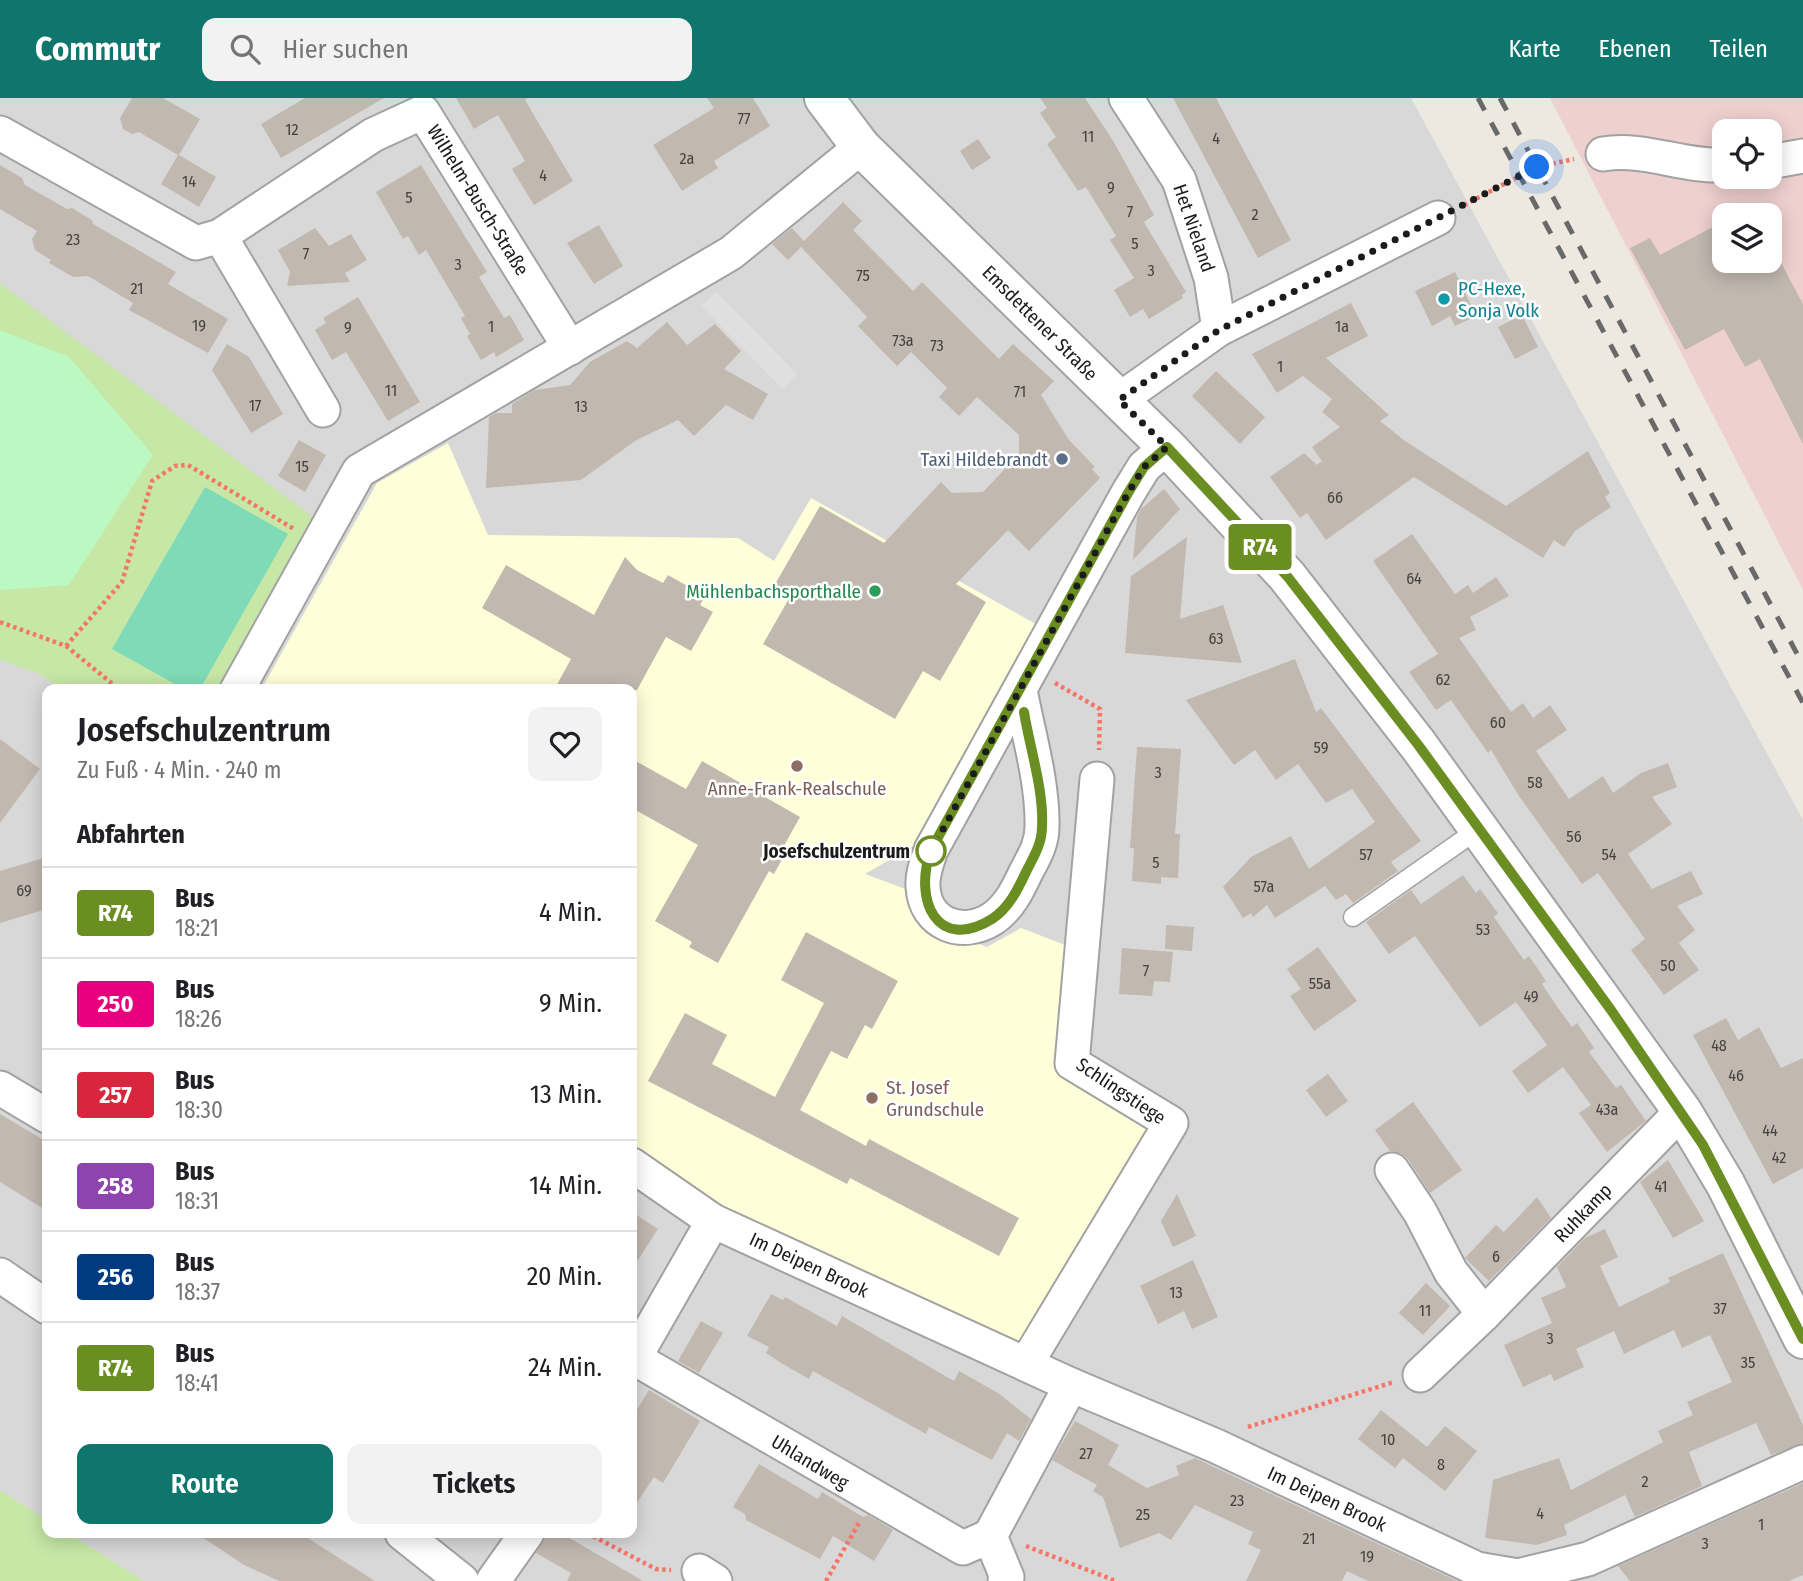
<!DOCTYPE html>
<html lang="de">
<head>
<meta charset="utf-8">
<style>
  :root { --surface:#fff; --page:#f2f2f2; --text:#202124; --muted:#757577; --line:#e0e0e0; --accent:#0f766e }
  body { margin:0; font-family:"Fira Sans Condensed",sans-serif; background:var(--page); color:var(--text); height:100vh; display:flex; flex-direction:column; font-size:26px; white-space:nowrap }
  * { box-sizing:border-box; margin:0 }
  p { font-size:23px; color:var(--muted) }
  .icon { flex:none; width:38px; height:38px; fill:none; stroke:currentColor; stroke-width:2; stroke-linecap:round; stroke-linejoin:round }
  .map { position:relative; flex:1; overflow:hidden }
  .details { position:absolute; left:42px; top:586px; width:595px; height:854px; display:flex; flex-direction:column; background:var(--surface); border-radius:14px; box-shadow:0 4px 18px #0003 }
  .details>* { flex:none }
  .badge { padding:0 14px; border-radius:5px; font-size:24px; line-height:46px }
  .buttons { position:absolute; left:1712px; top:21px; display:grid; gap:14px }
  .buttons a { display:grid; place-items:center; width:70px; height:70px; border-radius:14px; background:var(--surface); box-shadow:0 4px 18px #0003; font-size:35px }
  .you { position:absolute; width:35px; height:35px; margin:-18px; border:5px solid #fff; border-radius:50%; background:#1a73e8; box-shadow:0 0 0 10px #1a73e833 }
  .map>.badge { position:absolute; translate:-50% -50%; box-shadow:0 0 0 4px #fff }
  h2 { padding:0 35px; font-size:26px; line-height:63px }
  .round { display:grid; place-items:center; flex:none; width:74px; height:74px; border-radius:14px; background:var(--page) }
  .headline { display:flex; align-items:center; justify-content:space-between; height:119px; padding:0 35px }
  h1 { font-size:33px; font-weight:600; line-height:52px }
  .action { display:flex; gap:14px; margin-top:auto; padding:14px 35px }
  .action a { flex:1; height:80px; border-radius:14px; background:var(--accent); color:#fff; font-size:28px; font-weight:600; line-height:80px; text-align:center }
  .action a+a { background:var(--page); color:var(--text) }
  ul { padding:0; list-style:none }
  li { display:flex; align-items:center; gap:21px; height:91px; padding:0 35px; border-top:2px solid var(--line) }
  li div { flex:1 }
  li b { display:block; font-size:26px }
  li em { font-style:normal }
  li .badge { min-width:77px; font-weight:700; text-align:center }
  header { display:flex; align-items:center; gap:42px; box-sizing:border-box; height:98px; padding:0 35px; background:var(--accent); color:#fff }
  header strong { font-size:33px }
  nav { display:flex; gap:38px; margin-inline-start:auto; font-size:24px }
  .search { width:490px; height:63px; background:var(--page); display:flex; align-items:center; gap:18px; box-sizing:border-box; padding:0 24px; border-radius:14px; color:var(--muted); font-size:26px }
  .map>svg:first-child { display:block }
</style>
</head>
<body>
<header>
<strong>Commutr</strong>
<div class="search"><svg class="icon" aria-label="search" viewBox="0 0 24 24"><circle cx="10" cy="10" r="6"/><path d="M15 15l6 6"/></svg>Hier suchen</div>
<nav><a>Karte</a><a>Ebenen</a><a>Teilen</a></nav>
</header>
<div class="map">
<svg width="1803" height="1483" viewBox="0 0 1803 1483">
  <rect width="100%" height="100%" fill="#ede8e0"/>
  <path fill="#d9d8d8" d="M0 0H1411L1803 722V1483H144L68 1435H632V592H47V1422L0 1392Z"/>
  <path fill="#eed0cf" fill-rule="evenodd" d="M1550 0H1803V492ZM1724 33H1769V79H1724ZM1724 117H1769V163H1724Z"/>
  <path fill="#fefed8" d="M448 345 488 437 738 440 774 463 811 400 1041 529 918 745 865 776 911 793 917 822 987 849 1021 830 1073 850 1062 971 1158 1027 1021 1252 719 1107 632 1046V592H261L377 385Z"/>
  <g fill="#c6e7a6">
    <path d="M0 185 321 425 227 591H60L42 577 0 562Z"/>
    <path d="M0 1392 47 1422V1435H68L144 1483H0Z"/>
  </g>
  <path fill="#bcf8c1" d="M0 232 69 259 153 357 69 487 0 492Z"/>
  <path fill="#7fdbb7" d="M205 389 288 436 200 591H184L112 551Z"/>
  <path fill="#dfdfdf" d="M716 194 797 276 783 291 701 208Z"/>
  <g fill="#c1b8b0">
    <path d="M132 0H163L200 21 179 57 216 79 199 109 161 86 178 57 139 34 132 36 123 31 120 20Z"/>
    <path d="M305 0H384L281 60 261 26Z"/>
    <path d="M456 0H528L525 2 573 83 534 107 512 71 525 63 498 17 474 31Z"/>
    <path d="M707 0H753L770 28 714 63 718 70 682 93 653 47 714 10Z"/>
    <path d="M1040 0H1085L1112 41 1154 117 1144 124 1186 194 1182 197 1183 200 1149 221 1143 211 1130 219 1114 192 1134 180 1110 142 1116 138 1086 89 1078 93 1047 46 1056 39 1040 15 1047 10Z"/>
    <path d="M1173 0H1216L1291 142 1258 160Z"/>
    <path d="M978 41 991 60 972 72 960 53Z"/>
    <path d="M0 67 22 80 25 87 67 111 72 110 92 122 93 126 176 174 168 186 228 221 208 255 129 212 133 205 88 178 73 179 49 165 51 162 35 152 32 141 37 133 0 111Z"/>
    <path d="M421 67 487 174 479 179 504 220 510 217 524 242 496 259 494 254 481 262 467 238 470 236 461 220 465 218 426 152 419 157 408 138 403 141 376 94Z"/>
    <path d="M843 104 862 123 853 132 913 193 922 184 999 261 1013 246 1054 283 1041 297 1069 342 1095 369 1092 371 1100 380 1029 453 1008 432 956 486 986 504 940 583 923 573 895 621 763 546 791 497 774 488 820 408 884 445 941 384 952 395 983 394 1019 356V337L977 299 959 318 939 299 947 290 911 254 897 268 858 228 867 219 801 149 788 162 772 146 792 130 804 143Z"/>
    <path d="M1724 123V163H1780L1803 206V346L1760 261 1745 269 1724 231 1685 252 1630 150 1650 140 1660 157Z"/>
    <path d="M599 127 623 168 594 186 567 145Z"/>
    <path d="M315 130 329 148 351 136 367 162 345 175 350 184 287 188 290 174 278 152Z"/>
    <path d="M1455 174 1476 218 1455 228 1450 218 1432 228 1415 193Z"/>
    <path d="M358 199 420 304 388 323 346 254 332 262 315 232 326 225 323 220Z"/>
    <path d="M1351 205 1368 238 1326 260 1389 317 1380 323 1405 343 1506 408 1588 353 1610 395 1605 399 1611 409 1575 433 1564 449 1554 442 1543 460 1414 379 1326 442 1307 415 1300 420 1270 379 1304 355 1317 367 1322 363 1312 349 1340 329 1322 314 1332 301 1303 278 1277 295 1252 256Z"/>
    <path d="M1522 217 1538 249 1515 261 1498 229Z"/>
    <path d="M667 224 687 247 715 226 741 253 724 271 768 296 753 322 726 307 694 338 678 322 635 343 581 382 486 390 489 319 496 315H512V306L535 292 570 287 590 264 627 243 637 250Z"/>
    <path d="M227 246 249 259 283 316 251 335 212 272Z"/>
    <path d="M1216 273 1265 319 1240 346 1192 298Z"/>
    <path d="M299 342 326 357 305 394 278 378Z"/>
    <path d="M1164 391 1180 411 1133 462 1137 419 1141 411Z"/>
    <path d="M1412 436 1455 496 1468 487 1473 495 1496 479 1509 498 1470 519 1476 532 1459 540 1511 614 1523 605 1533 620 1550 607 1567 632 1536 653 1569 701 1603 678 1613 695 1641 675 1668 665 1677 689 1652 699 1672 726 1628 756 1652 791 1691 773 1703 796 1677 808 1695 832 1679 845 1699 872 1664 897 1631 852 1645 841 1598 775 1582 786 1519 698 1491 652 1488 655 1451 602 1436 612 1409 574 1438 556 1373 463Z"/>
    <path d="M1187 439 1180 521 1223 507 1242 565 1125 555 1131 478Z"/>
    <path d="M625 459 637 472 663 485 668 477 705 498 700 507 713 514 691 553 666 539 637 592H554L571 561 482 510 506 467 594 517Z"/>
    <path d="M1295 561 1316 614 1321 610 1421 743 1391 764 1398 773 1353 805 1346 796 1336 802 1325 788 1275 820 1267 807 1253 819 1251 815 1243 820 1223 789 1251 759 1291 738 1309 771 1375 724 1352 691 1326 705 1298 666 1276 682 1255 652 1234 667 1186 602Z"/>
    <path d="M0 641 40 671 0 725Z"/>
    <path d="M1137 649 1181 651 1175 736H1180L1178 780 1161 779V786L1132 783 1134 750H1130Z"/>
    <path d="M632 661 686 691 702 663 800 719 780 755 784 758 774 776 769 773 718 865 689 849 692 844 655 823 698 747 632 710Z"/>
    <path d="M47 759V811L0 825V773Z"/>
    <path d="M1463 777 1476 795 1480 791 1498 815 1494 819 1524 862 1529 858 1546 883 1542 886 1558 910 1572 929 1577 925 1594 950 1589 954 1616 990 1621 987 1646 1023 1607 1054 1579 1015 1591 1007 1563 969 1528 995 1512 973 1547 947 1516 904 1480 929 1415 838 1389 856 1366 824 1411 792 1421 806Z"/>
    <path d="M1166 827 1194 829 1192 853 1165 851Z"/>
    <path d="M806 834 898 883 872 931 865 927 847 961 831 953 800 1012 866 1048 869 1041 1019 1120 999 1158 850 1080 847 1086 648 983 685 915 727 937 712 966 775 999 824 905 781 882Z"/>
    <path d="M1318 849 1357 903 1314 933 1290 898 1301 891 1287 871Z"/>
    <path d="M1122 850 1173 854 1170 884 1154 883 1152 898 1119 896Z"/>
    <path d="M1726 920 1738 942 1759 929 1781 970 1803 960V1070L1773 1086 1693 937Z"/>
    <path d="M1328 976 1348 1003 1326 1019 1306 992Z"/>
    <path d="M1413 1004 1462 1072 1430 1095 1408 1061 1400 1055 1390 1053 1375 1032Z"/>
    <path d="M0 1016 47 1044V1113L0 1084Z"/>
    <path d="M1668 1062 1704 1123 1673 1140 1640 1084Z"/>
    <path d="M1177 1096 1196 1138 1173 1149 1161 1123Z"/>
    <path d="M1537 1099 1551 1120 1489 1183 1465 1160 1496 1127 1504 1134Z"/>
    <path d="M632 1114 658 1131 632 1171Z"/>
    <path d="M1605 1131 1618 1159 1600 1168 1619 1209 1670 1184 1668 1180 1723 1155 1803 1327V1345L1771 1357 1756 1325 1689 1354 1702 1388 1635 1419 1625 1397 1564 1427 1567 1437 1537 1447 1485 1440 1493 1382 1559 1360 1571 1392 1663 1344 1658 1333 1693 1317 1687 1304 1732 1284 1710 1237 1682 1250 1674 1232 1624 1256 1614 1233 1576 1251 1584 1269 1554 1283 1551 1276 1523 1289 1504 1247 1552 1225 1541 1200 1566 1189 1557 1169 1585 1140Z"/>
    <path d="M1193 1162 1218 1219 1192 1231 1184 1213 1158 1226 1140 1188Z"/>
    <path d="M1426 1185 1450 1208 1423 1237 1399 1215Z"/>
    <path d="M771 1196 783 1202 785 1199 837 1228 842 1218 954 1283 959 1273 998 1295 1031 1321 1019 1343 1007 1335 992 1362 929 1329 926 1336 813 1273 809 1281 781 1265 766 1255 769 1249 747 1238Z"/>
    <path d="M701 1223 723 1235 699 1275 678 1263Z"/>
    <path d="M649 1292 700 1323 663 1385 654 1379 632 1412V1320Z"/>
    <path d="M1381 1312 1427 1349 1445 1328 1477 1353 1445 1393 1403 1360 1395 1370 1358 1341Z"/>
    <path d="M1075 1323 1119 1347 1108 1367 1147 1390 1179 1377 1176 1368 1195 1360 1457 1483H1368L1347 1473 1342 1483H1246L1261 1452 1248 1446 1253 1434 1195 1407 1171 1442 1159 1435 1120 1450 1103 1399 1093 1393 1097 1387 1052 1362Z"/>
    <path d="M759 1366 818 1401 822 1394 863 1419 868 1417 893 1432 874 1463 833 1438 820 1461 746 1422 745 1416 733 1409Z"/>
    <path d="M1803 1385V1477L1789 1483H1630L1618 1468Z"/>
    <path d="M196 1435H300L375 1483H279L244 1467Z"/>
    <path d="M546 1435H561L643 1483H567L571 1475 536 1455Z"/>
  </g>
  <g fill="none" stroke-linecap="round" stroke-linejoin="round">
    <g stroke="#a2a2a2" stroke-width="21">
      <path id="service" d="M1353 819 1480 730"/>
    </g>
    <g stroke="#a2a2a2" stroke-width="37">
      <g id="minor">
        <path d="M1126 0 1179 82 1211 180 1219 231"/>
        <path d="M0 35 196 145 220 138 373 37 423 14 570 250"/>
        <path d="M1603 56C1644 49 1682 69 1724 67"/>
        <path d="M1769 64 1803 58"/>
        <path d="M220 138 323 312"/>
        <path d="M1119 302 1219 231 1438 120"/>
        <path d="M237 592 359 373 731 155 861 49"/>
        <path d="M1020 592C1028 635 1043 684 1042 729 1042 746 1034 759 1026 774 1018 791 1009 810 992 821 962 840 925 826 923 789 922 776 927 764 931 752L1128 395 1144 369 1167 349"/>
        <path d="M0 990 47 1018"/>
        <path d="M632 1067 713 1123 1071 1287 1216 1348 1477 1471 1518 1478 1588 1461 1803 1364"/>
        <path d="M1392 1072 1420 1114 1451 1174 1484 1216"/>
        <path d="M0 1177 47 1209"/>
        <path d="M634 1260 963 1450 990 1438"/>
        <path d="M632 1264 713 1123"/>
        <path d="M1026 1266 1171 1025 1072 965 1097 681"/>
        <path d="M1420 1277 1484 1216 1682 1013"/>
        <path d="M402 1435 462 1483"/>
        <path d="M699 1473 715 1483"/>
        <path d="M493 1483 527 1435"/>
        <path d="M1005 1483 1007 1479 990 1438 1071 1287"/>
      </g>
    </g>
    <g stroke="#a2a2a2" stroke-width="42">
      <path id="tertiary" d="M824 0 861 49 1167 349 1287 478 1419 648 1682 1013 1726 1087 1803 1241"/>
    </g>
    <g stroke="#f77567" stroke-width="4.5" stroke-dasharray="3.5 3.5" stroke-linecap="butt">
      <path d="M1464 107 1537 69 1574 61"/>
      <path d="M0 524 66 548 120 592"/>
      <path d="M66 548 122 484 152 383 175 368 188 367 294 431"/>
      <path d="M1055 585 1100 611 1099 652"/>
      <path d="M1248 1329 1394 1284"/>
      <path d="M587 1435 656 1471 671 1472"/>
      <path d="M1026 1448 1116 1483"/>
      <path d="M826 1483 860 1423"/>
    </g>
    <use href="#service" stroke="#fff" stroke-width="18"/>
    <use href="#minor" stroke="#fff" stroke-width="33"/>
    <use href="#tertiary" stroke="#fff" stroke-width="38"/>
    <g stroke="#696969" stroke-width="5" stroke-dasharray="14 14" stroke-linecap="butt">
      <path d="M1478 0 1803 605"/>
      <path d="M1500 0 1803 567"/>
    </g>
  </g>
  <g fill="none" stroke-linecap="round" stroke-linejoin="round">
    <g stroke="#fff" stroke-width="16">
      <path id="line" d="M1024 614C1030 651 1044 692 1042 729 1042 746 1033 760 1026 774 1018 791 1009 810 992 821 937 855 913 802 931 752L1128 395 1144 369 1167 349 1287 478 1419 648 1611 912 1703 1047 1803 1241"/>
    </g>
    <use href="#line" stroke="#6b8e23" stroke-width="10"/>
    <path stroke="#1b1b1b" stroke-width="7" stroke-dasharray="0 12.6" d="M931 753 1128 395 1144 369 1167 349 1119 302 1219 232 1537 69"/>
  </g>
  <circle fill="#0f9aa8" stroke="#fff" stroke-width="2.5" cx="1444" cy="201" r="7"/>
  <circle fill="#5c6f8a" stroke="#fff" stroke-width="2.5" cx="1062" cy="361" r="7"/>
  <circle fill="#2e9e5b" stroke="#fff" stroke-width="2.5" cx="875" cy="493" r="7"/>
  <g fill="#8d6e63" stroke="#fff" stroke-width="2.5">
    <circle cx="797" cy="668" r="7"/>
    <circle cx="872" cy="1000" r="7"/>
  </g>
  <circle fill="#fff" stroke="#6b8e23" stroke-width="3.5" cx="931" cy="753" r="14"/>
  <g text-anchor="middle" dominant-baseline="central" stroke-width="5" stroke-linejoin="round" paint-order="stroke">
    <g font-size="16" fill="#444240">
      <text x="744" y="20">77</text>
      <text x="292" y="31">12</text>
      <text x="1088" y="38">11</text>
      <text x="1216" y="40">4</text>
      <text x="687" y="60">2a</text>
      <text x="543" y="77">4</text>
      <text x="189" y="83">14</text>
      <text x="1111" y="89">9</text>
      <text x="409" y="99">5</text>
      <text x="1130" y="113">7</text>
      <text x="1255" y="116">2</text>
      <text x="73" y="141">23</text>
      <text x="1135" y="145">5</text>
      <text x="306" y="155">7</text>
      <text x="458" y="166">3</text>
      <text x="1151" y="172">3</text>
      <text x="863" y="177">75</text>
      <text x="137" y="190">21</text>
      <text x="199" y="227">19</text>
      <text x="491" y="228">1</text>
      <text x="1342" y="228">1a</text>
      <text x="348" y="229">9</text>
      <text x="903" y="242">73a</text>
      <text x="937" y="247">73</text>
      <text x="1280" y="268">1</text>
      <text x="391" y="292">11</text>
      <text x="1020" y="293">71</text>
      <text x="255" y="307">17</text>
      <text x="581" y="308">13</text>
      <text x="302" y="368">15</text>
      <text x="1335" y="399">66</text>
      <text x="1414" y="480">64</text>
      <text x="1216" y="540">63</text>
      <text x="1443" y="581">62</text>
      <text x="1498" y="624">60</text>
      <text x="1321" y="649">59</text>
      <text x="1158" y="674">3</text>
      <text x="1535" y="684">58</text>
      <text x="1574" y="738">56</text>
      <text x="1366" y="756">57</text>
      <text x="1609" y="756">54</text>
      <text x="1156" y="764">5</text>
      <text x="1264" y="788">57a</text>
      <text x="24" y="792">69</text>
      <text x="1483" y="831">53</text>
      <text x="1668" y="867">50</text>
      <text x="1146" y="872">7</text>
      <text x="1320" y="885">55a</text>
      <text x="1531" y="898">49</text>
      <text x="1719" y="947">48</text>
      <text x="1736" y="977">46</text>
      <text x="1607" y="1011">43a</text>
      <text x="1770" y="1032">44</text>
      <text x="1779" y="1059">42</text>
      <text x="1661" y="1088">41</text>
      <text x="1496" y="1158">6</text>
      <text x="1176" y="1194">13</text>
      <text x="1720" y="1210">37</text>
      <text x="1425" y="1212">11</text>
      <text x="1550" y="1240">3</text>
      <text x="1748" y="1264">35</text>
      <text x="1388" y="1341">10</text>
      <text x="1086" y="1355">27</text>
      <text x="1441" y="1366">8</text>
      <text x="1645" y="1383">2</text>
      <text x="1237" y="1402">23</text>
      <text x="1540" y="1415">4</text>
      <text x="1143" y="1416">25</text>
      <text x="1761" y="1426">1</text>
      <text x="1309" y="1440">21</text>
      <text x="1705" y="1445">3</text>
      <text x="1367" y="1458">19</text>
    </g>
    <g font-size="19" fill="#1b1b1b" stroke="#fff">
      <text transform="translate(478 102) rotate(58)">Wilhelm-Busch-Straße</text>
      <text transform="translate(1194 130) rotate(71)">Het Nieland</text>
      <text transform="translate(1040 225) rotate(45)">Emsdettener Straße</text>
      <text transform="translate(1121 993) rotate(34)">Schlingstiege</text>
      <text transform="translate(1583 1115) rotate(-46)">Ruhkamp</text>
      <text transform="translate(809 1167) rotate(25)">Im Deipen Brook</text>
      <text transform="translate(810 1364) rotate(31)">Uhlandweg</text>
      <text transform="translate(1327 1401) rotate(25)">Im Deipen Brook</text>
    </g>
    <g font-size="19" fill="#0d838f" stroke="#fff" text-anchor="start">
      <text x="1458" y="190">PC-Hexe,<tspan x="1458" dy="22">Sonja Volk</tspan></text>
    </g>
    <g font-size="19" fill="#4e5e75" stroke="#fff" text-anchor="end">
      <text x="1048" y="361">Taxi Hildebrandt</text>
    </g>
    <g font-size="19" fill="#27864d" stroke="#fff" text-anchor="end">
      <text x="861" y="493">Mühlenbachsporthalle</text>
    </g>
    <g font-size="19" fill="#785e54" stroke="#fff">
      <text x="797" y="690">Anne-Frank-Realschule</text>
      <text x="886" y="989" text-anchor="start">St. Josef<tspan x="886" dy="22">Grundschule</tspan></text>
    </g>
    <g font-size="19" font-weight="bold" fill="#1b1b1b" stroke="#fff" text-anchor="end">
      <text x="910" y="753">Josefschulzentrum</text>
    </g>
  </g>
</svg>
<div class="buttons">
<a><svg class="icon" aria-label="locate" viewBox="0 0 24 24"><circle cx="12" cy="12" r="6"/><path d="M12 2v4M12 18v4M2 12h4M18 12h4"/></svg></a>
<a><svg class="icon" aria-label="layers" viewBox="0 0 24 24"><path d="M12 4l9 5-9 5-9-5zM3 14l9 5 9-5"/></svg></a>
</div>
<div class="you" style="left:1537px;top:69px"></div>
<b class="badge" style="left:1260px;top:449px;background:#6b8e23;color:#fff">R74</b>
<section class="details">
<div class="headline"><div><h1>Josefschulzentrum</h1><p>Zu Fuß · 4 Min. · 240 m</p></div><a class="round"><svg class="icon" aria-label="heart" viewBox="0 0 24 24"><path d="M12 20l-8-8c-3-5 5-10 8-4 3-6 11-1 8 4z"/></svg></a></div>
<h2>Abfahrten</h2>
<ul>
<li><span class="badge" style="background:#6b8e23;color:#fff">R74</span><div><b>Bus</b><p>18:21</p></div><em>4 Min.</em></li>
<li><span class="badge" style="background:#e6007e;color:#fff">250</span><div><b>Bus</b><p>18:26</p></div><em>9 Min.</em></li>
<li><span class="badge" style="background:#d7263d;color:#fff">257</span><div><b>Bus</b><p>18:30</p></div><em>13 Min.</em></li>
<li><span class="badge" style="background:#8e44ad;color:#fff">258</span><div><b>Bus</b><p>18:31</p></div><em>14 Min.</em></li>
<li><span class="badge" style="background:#003b80;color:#fff">256</span><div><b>Bus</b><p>18:37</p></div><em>20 Min.</em></li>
<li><span class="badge" style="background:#6b8e23;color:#fff">R74</span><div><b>Bus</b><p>18:41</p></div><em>24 Min.</em></li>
</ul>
<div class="action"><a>Route</a><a>Tickets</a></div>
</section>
</div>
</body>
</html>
